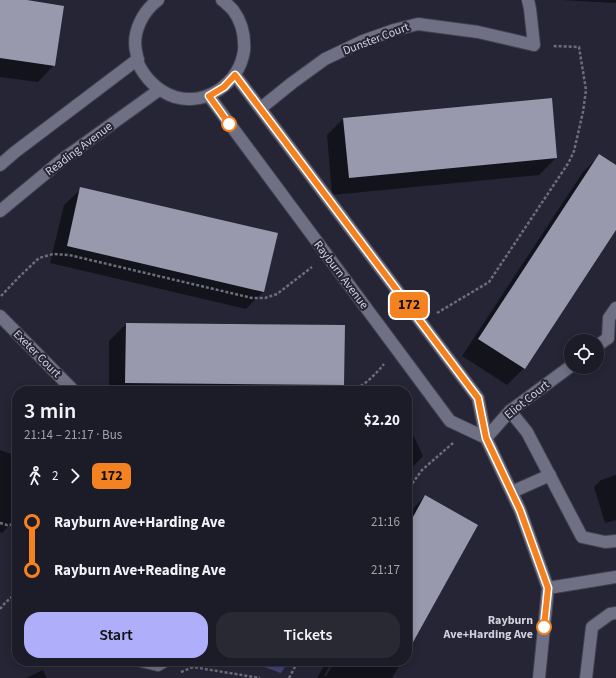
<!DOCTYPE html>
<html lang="en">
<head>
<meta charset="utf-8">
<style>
  :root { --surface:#1c1c28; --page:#292934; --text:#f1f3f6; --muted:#a0a1a8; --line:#3a3a45; --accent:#afaefa }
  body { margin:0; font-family:"Source Sans 3",sans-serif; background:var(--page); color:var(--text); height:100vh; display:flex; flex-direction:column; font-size:15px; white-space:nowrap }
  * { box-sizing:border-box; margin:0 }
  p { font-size:13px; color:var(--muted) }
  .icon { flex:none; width:22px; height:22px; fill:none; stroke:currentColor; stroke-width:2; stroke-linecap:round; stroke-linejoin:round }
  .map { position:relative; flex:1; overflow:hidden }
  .drawer { position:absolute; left:12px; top:386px; width:400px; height:280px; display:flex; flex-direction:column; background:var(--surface); border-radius:16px; box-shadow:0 2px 10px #0003,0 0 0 1px var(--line) }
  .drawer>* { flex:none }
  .badge { padding:0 8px; border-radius:6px; font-size:14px; line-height:26px }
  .fabs { position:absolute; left:564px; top:334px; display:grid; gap:8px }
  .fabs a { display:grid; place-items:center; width:40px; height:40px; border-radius:50%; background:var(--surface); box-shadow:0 2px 10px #0003,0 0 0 1px var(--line); font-size:20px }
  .map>.badge { position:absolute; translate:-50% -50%; box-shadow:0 0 0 2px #fff }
  .legs { display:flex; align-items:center; gap:6px; height:44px; padding:0 12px; font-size:13px }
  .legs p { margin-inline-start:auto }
  .head { display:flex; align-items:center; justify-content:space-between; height:68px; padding:0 12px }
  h1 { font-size:22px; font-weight:600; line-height:30px }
  .cta { display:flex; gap:8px; margin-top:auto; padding:8px 12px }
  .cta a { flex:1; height:46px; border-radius:16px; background:var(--accent); color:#111; font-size:16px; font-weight:600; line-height:46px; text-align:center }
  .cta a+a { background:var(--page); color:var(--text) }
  ul { padding:0 12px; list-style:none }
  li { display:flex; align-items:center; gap:14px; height:48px; font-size:15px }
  li i { display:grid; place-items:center; width:6px; height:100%; margin:0 5px; background:currentColor }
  li i::after { content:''; width:10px; height:10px; margin:-5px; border:3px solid; border-radius:50%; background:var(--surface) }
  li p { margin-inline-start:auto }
  li:first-child i { background:linear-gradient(#0000 50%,currentColor 0) }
  li:last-child i { background:linear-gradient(currentColor 50%,#0000 0) }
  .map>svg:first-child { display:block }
</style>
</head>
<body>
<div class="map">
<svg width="616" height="678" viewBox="0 0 616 678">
  <rect width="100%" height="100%" fill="#252536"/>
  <path fill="#454179" d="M247 661H289L281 673Z"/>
  <g fill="#0007">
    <path d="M0 0H20L54 65 38 82 0 77Z"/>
    <path d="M561 0H616V3Z"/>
    <path d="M344 118 556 158 539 175 332 195 327 135Z"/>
    <path d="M600 155 616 166V228L524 368 507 385 462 356 583 172Z"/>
    <path d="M81 189 263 292 246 309 50 263 64 205Z"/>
    <path d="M126 324 344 326 343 384 337 391H109V341Z"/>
    <path d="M407 422 423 456 407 473Z"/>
    <path d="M0 450 17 456V517L2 533 0 532Z"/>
    <path d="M616 475V520L605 523 594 487 601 480Z"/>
    <path d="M425 496 407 652V530L415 515H413L407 525V515Z"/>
    <path d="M327 661H332L324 676H326L335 661H402L392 678H317Z"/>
    <path d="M43 670 47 678H26Z"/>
  </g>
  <g fill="#9999ae">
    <path d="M0 0H27L64 6 55 66 0 58Z"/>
    <path d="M552 98 557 158 349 178 343 118Z"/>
    <path d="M599 154 616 165V230L525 369 478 339Z"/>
    <path d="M80 187 278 233 264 292 67 246Z"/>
    <path d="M126 323 345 325 344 385 125 383Z"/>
    <path d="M425 495 478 525 407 653V528Z"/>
  </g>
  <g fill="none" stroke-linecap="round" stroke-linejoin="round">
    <g stroke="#42414f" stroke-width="14">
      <g id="minor">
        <path d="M158 0C143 11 132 32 136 51 137 54 137 59 138 63 141 70 146 77 152 83 158 89 166 94 175 97 207 106 239 83 244 51 245 37 242 22 233 10 230 7 226 3 222 0"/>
        <path d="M235 75 478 398 486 438 520 510 548 588 539 678"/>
        <path d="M209 96 450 421 486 438"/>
        <path d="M261 108 292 83 325 59 363 41 394 30 418 24 478 32 534 45 530 9 528 0"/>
        <path d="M0 165 15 152 138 59"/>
        <path d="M0 211 63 159 159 90"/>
        <path d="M0 316 74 391"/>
        <path d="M608 338 609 318 616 308"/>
        <path d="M597 346 608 338"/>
        <path d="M510 411 527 432 582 537 605 542 616 541"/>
        <path d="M486 438 510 411 571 366"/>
        <path d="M512 492 550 475"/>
        <path d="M548 588 616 577"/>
        <path d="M141 661 158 665 165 661"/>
        <path d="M586 678 592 627 610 614 616 613"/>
      </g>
    </g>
    <g stroke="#6d6d7c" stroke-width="2.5" stroke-dasharray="3 2" stroke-linecap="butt">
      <path d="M1 296 19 277 39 258 53 254 69 255 252 298H265L277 294 312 267"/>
      <path d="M437 313 489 282 569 162 574 151 583 112 586 90 579 47 552 46"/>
      <path d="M352 391C365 385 375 375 384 364"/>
      <path d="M407 492 409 488 422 470 453 443"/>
      <path d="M0 523 7 525 17 524"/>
      <path d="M0 609 5 603 17 592"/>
      <path d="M181 672 193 667 260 678"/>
      <path d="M289 678 298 661"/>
    </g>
    <use href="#minor" stroke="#707084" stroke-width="12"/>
  </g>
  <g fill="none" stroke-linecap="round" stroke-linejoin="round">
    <g stroke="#fff" stroke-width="9">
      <path id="line-1" d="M229 124 209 96 224 87 235 75 478 398 486 438 520 510 548 588 544 627"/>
    </g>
    <use href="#line-1" stroke="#f58220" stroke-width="6"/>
  </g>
  <g fill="#fff" stroke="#f58220" stroke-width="2">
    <circle cx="229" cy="124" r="7"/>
    <circle cx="544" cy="627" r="7"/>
  </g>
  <g text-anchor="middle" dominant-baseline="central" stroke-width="4" stroke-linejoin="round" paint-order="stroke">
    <g font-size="12" fill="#d2d2dd" stroke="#252536">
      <text transform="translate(376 39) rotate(-21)">Dunster Court</text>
      <text transform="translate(79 149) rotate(-37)">Reading Avenue</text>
      <text transform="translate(341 275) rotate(53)">Rayburn Avenue</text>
      <text transform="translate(37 354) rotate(45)">Exeter Court</text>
      <text transform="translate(527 400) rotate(-39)">Eliot Court</text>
    </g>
    <g font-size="12" font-weight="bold" fill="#d2d2dd" stroke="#252536" text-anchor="end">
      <text x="533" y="620">Rayburn<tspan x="533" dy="14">Ave+Harding Ave</tspan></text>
    </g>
  </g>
</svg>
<div class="fabs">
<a><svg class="icon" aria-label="locate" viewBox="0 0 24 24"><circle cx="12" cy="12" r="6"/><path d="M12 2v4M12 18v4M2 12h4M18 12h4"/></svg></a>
</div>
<b class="badge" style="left:409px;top:305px;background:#f58220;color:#111">172</b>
<section class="drawer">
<div class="head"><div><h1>3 min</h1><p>21:14 – 21:17 · Bus</p></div><b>$2.20</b></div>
<div class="legs"><svg class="icon" aria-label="walk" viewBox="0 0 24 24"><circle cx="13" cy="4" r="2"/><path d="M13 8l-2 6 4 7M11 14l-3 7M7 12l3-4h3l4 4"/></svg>2<svg class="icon" aria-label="forward" viewBox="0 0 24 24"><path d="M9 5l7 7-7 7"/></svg><b class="badge" style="background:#f58220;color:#111">172</b></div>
<ul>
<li><i style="color:#f58220"></i><b>Rayburn Ave+Harding Ave</b><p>21:16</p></li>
<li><i style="color:#f58220"></i><b>Rayburn Ave+Reading Ave</b><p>21:17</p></li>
</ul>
<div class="cta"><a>Start</a><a>Tickets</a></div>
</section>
</div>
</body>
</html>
